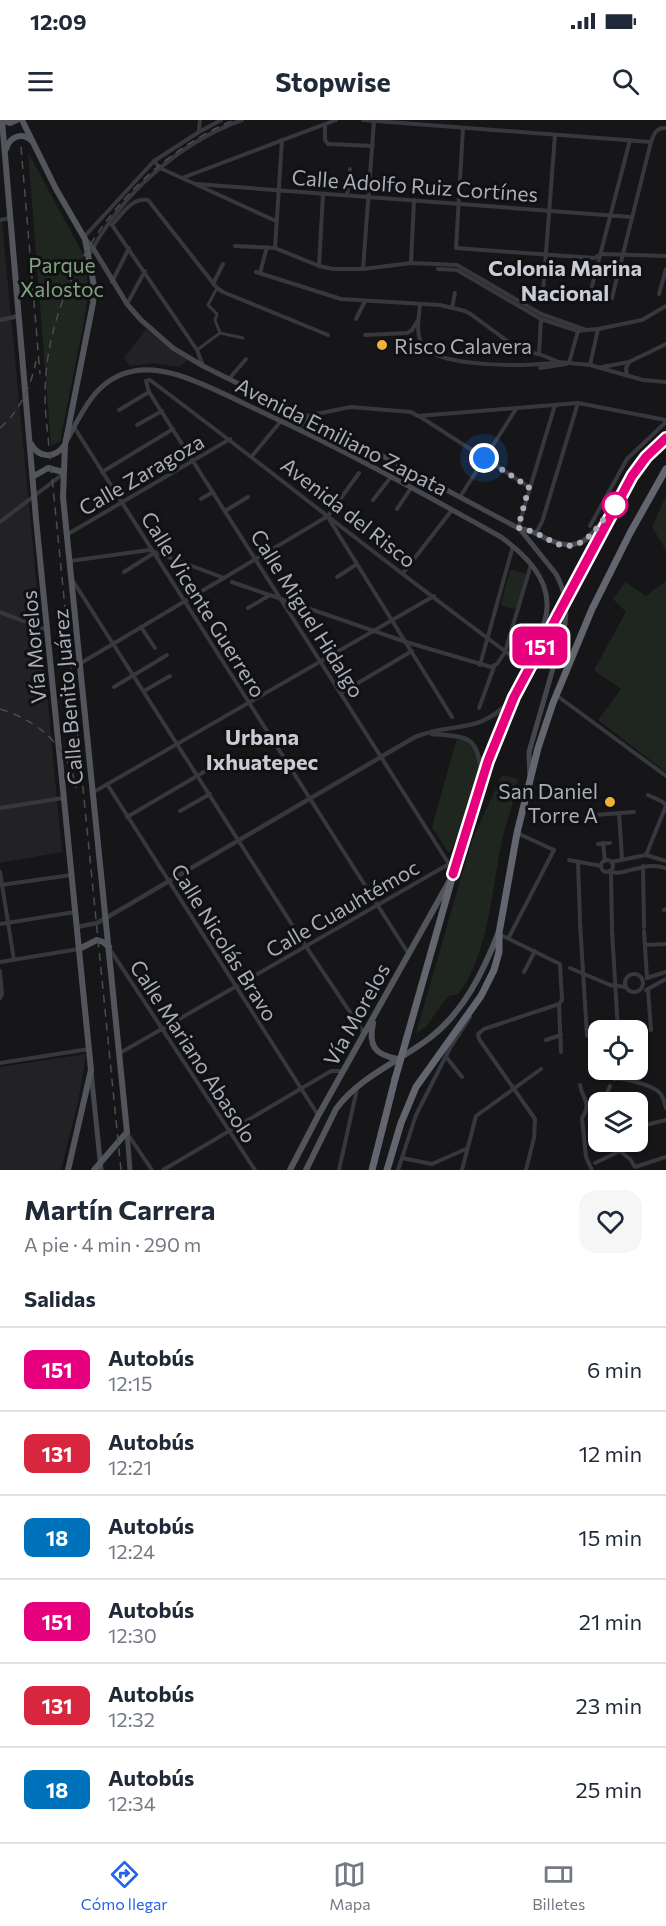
<!DOCTYPE html>
<html lang="es">
<head>
<meta charset="utf-8">
<style>
  :root { --surface:#fff; --page:#f6f6f7; --text:#1f2937; --muted:#747a83; --line:#e0e1e3; --accent:#2563eb }
  body { margin:0; font-family:Commissioner,sans-serif; background:var(--page); color:var(--text); height:100vh; display:flex; flex-direction:column; font-size:22px; white-space:nowrap }
  * { box-sizing:border-box; margin:0 }
  p { font-size:20px; color:var(--muted) }
  .icon { flex:none; width:33px; height:33px; fill:none; stroke:currentColor; stroke-width:2; stroke-linecap:round; stroke-linejoin:round }
  .map { position:relative; height:1050px; overflow:hidden }
  .details { display:flex; flex-direction:column; background:var(--surface); flex:1 }
  .details>* { flex:none }
  .badge { padding:0 12px; border-radius:9px; font-size:21px; line-height:39px }
  .tools { position:absolute; left:588px; top:900px; display:grid; gap:12px }
  .tools a { display:grid; place-items:center; width:60px; height:60px; border-radius:12px; background:var(--surface); box-shadow:0 2px 4px #0004; font-size:30px }
  .you { position:absolute; width:30px; height:30px; margin:-15px; border:4px solid #fff; border-radius:50%; background:#1a73e8; box-shadow:0 0 0 9px #1a73e833 }
  .map>.badge { position:absolute; translate:-50% -50%; box-shadow:0 0 0 3px #fff }
  h2 { padding:0 24px; font-size:22px; line-height:54px }
  .round { display:grid; place-items:center; flex:none; width:63px; height:63px; border-radius:18px; background:var(--page) }
  .headline { display:flex; align-items:center; justify-content:space-between; height:102px; padding:0 24px }
  h1 { font-size:28px; font-weight:700; line-height:45px }
  ul { padding:0; list-style:none }
  li { display:flex; align-items:center; gap:18px; height:84px; padding:0 24px; border-top:2px solid var(--line) }
  li div { flex:1 }
  li b { display:block; font-size:22px }
  li em { font-style:normal }
  li .badge { min-width:66px; font-weight:700; text-align:center }
  .status { display:flex; justify-content:space-between; align-items:center; height:42px; padding:0 30px; background:var(--surface); direction:ltr }
  .status svg { height:16px; fill:currentColor }
  header { display:flex; justify-content:space-between; align-items:center; height:78px; padding:0 24px; background:var(--surface); font-size:27px; font-weight:700 }
  .tab-bar { display:flex; justify-content:space-around; align-items:center; height:84px; border-top:2px solid var(--line); background:var(--surface); font-size:16px; color:var(--muted) }
  .tab-bar a { display:grid; justify-items:center; gap:3px }
  .tab-bar .on { color:var(--accent) }
  .map>svg:first-child { display:block }
</style>
</head>
<body>
<div class="status"><b>12:09</b><svg viewBox="0 0 49 12"><path d="M0 12V9h3v3zM5 12V6h3v6zM10 12V3h3v9zM15 12V0h3v12zM26 1h20v11H26zM47 4h2v5h-2z"/></svg></div>
<header><svg class="icon" aria-label="menu" viewBox="0 0 24 24"><path d="M4 6h16M4 12h16M4 18h16"/></svg>Stopwise<svg class="icon" aria-label="search" viewBox="0 0 24 24"><circle cx="10" cy="10" r="6"/><path d="M15 15l6 6"/></svg></header>
<div class="map">
<svg width="666" height="1050" viewBox="0 0 666 1050">
  <rect width="100%" height="100%" fill="#161618"/>
  <g fill="#222225">
    <path d="M0 102H2L62 732 0 743Z"/>
    <path d="M146 209 172 231 188 240 179 247 153 243 130 246 124 238Z"/>
    <path d="M86 934 78 982 61 1050H0V947Z"/>
  </g>
  <g fill="#1e261f">
    <path d="M28 32 82 132 87 154V181L84 201 60 322 51 325Z"/>
    <path d="M666 376V430L652 407Z"/>
    <path d="M513 450 526 454 517 488 513 489 502 486 501 483 510 451Z"/>
    <path d="M666 461V652L598 600 621 569 594 550 626 492 613 479 625 462 646 476Z"/>
    <path d="M457 618H463L473 626 480 646 462 705 451 731 448 732 432 707Z"/>
    <path d="M502 655 518 659C515 668 515 677 512 685 509 697 504 709 502 721 492 766 488 838 458 874L448 876 426 907 416 913 472 720Z"/>
  </g>
  <g fill="none" stroke-linecap="round" stroke-linejoin="round">
    <g stroke="#37383d" stroke-width="3">
      <path d="M217 168 208 185 217 194 215 200 220 213"/>
      <path d="M220 213 243 218"/>
      <path d="M197 230 220 213"/>
    </g>
    <g stroke="#37383d" stroke-width="4">
      <path d="M363 0 651 22"/>
      <path d="M325 4V20L328 24 373 26"/>
      <path d="M463 8 456 128 594 138 602 134 666 136"/>
      <path d="M199 11 200 0"/>
      <path d="M154 41 160 48 276 101"/>
      <path d="M182 58 336 0"/>
      <path d="M196 64 631 97"/>
      <path d="M347 75 350 49"/>
      <path d="M0 100 10 98"/>
      <path d="M112 105C122 94 132 77 148 80L217 168 223 172 328 215"/>
      <path d="M112 105 197 230 203 246"/>
      <path d="M84 117 154 41 199 12 221 0"/>
      <path d="M235 126 275 128 319 146 333 149H363L411 143 457 145 541 194 586 210 598 209 642 200 666 186"/>
      <path d="M275 128 282 20"/>
      <path d="M89 135C121 75 178 23 242 0"/>
      <path d="M411 143 414 80"/>
      <path d="M319 146 323 74"/>
      <path d="M363 149 374 1"/>
      <path d="M438 149 457 150 541 199 578 211 585 210"/>
      <path d="M256 152 341 179 440 185 465 191 472 195 521 231 539 234 559 242 590 245 643 260 666 262"/>
      <path d="M260 153 267 127"/>
      <path d="M112 162 129 128"/>
      <path d="M213 164 223 144"/>
      <path d="M543 172 555 15"/>
      <path d="M590 174 630 20"/>
      <path d="M659 174 666 149"/>
      <path d="M612 178 651 22C654 14 656 7 666 8"/>
      <path d="M127 184 145 151"/>
      <path d="M420 185C419 197 415 215 423 226 440 248 532 247 558 242"/>
      <path d="M452 188 455 173"/>
      <path d="M356 199 365 181"/>
      <path d="M365 215 407 213 412 210 418 200"/>
      <path d="M539 234 541 199"/>
      <path d="M569 243 578 211"/>
      <path d="M590 245 598 209"/>
      <path d="M602 247 629 242 666 224"/>
      <path d="M540 248 566 244"/>
      <path d="M627 256 626 248 629 242"/>
      <path d="M229 259 246 239"/>
      <path d="M119 290 149 272"/>
      <path d="M419 296 529 367"/>
      <path d="M137 305 162 291"/>
      <path d="M74 307 408 833"/>
      <path d="M299 309 306 298"/>
      <path d="M252 336 281 301 351 287 411 292 418 296 578 283 666 300"/>
      <path d="M102 352 173 309"/>
      <path d="M460 377 516 289"/>
      <path d="M201 379 213 372"/>
      <path d="M373 380 391 357"/>
      <path d="M397 389 411 368"/>
      <path d="M225 391 248 377"/>
      <path d="M329 399 452 597"/>
      <path d="M0 402 63 354"/>
      <path d="M590 406 627 339 666 302"/>
      <path d="M518 408 555 285"/>
      <path d="M536 413 542 402 578 283"/>
      <path d="M68 414 230 319"/>
      <path d="M70 441 149 430 224 458"/>
      <path d="M124 452 154 433"/>
      <path d="M403 453 452 390"/>
      <path d="M337 457 357 444"/>
      <path d="M73 461 305 825 364 913"/>
      <path d="M232 462 406 522 491 547 497 544 505 532 531 445"/>
      <path d="M248 488 270 475"/>
      <path d="M0 492 47 510"/>
      <path d="M141 507 155 528"/>
      <path d="M81 543 328 396 359 353"/>
      <path d="M480 545 513 426"/>
      <path d="M114 567 167 535"/>
      <path d="M144 571 170 556"/>
      <path d="M341 573 412 531"/>
      <path d="M556 575 666 656"/>
      <path d="M479 588 494 547"/>
      <path d="M107 664 318 995"/>
      <path d="M92 673 434 476"/>
      <path d="M0 688 63 678"/>
      <path d="M180 691 210 674"/>
      <path d="M619 693 622 738"/>
      <path d="M595 695 634 692"/>
      <path d="M127 697 231 636"/>
      <path d="M603 723 605 741"/>
      <path d="M598 724 610 723"/>
      <path d="M646 735 666 686 663 682 648 675"/>
      <path d="M569 740 601 746"/>
      <circle cx="607" cy="746" r="6"/>
      <path d="M578 742 580 800"/>
      <path d="M611 742 646 735 666 741"/>
      <path d="M449 744 149 272 146 261 150 260C277 355 400 455 528 548"/>
      <path d="M643 746 644 807"/>
      <path d="M609 751C623 758 643 740 666 748"/>
      <path d="M0 752 14 840"/>
      <path d="M611 753 612 808"/>
      <path d="M1 765 71 755"/>
      <path d="M664 790 666 789"/>
      <path d="M580 803 587 916"/>
      <path d="M0 804 75 792"/>
      <path d="M612 811 618 910"/>
      <path d="M644 811 647 858"/>
      <path d="M499 814 560 844 562 880 559 884 561 932"/>
      <path d="M509 817 554 730 517 713"/>
      <path d="M645 825 666 824"/>
      <path d="M109 828 255 1050"/>
      <path d="M0 842 79 829"/>
      <path d="M570 848 610 865 626 867"/>
      <path d="M0 851 2 874 0 878"/>
      <path d="M524 852 535 831"/>
      <circle cx="634" cy="863" r="9"/>
      <path d="M647 858 666 852"/>
      <path d="M648 869 651 910"/>
      <path d="M646 870 666 859"/>
      <path d="M546 920 561 915"/>
      <path d="M120 933 449 744 456 745"/>
      <path d="M447 938 462 957"/>
      <path d="M0 943 89 929"/>
      <path d="M614 959C625 958 654 965 661 974 663 978 665 984 666 988"/>
      <path d="M580 965C583 981 592 982 582 998L586 1037 592 1050"/>
      <path d="M603 982 610 966"/>
      <path d="M638 1007 666 1000"/>
      <path d="M127 1013 152 1050"/>
      <path d="M590 1017 598 995"/>
      <path d="M620 1031 630 1039 635 1047 666 1037"/>
      <path d="M402 1038 432 1044 468 1028"/>
      <path d="M595 1043 620 1031 623 1022"/>
      <path d="M163 1050 331 951H342"/>
      <path d="M339 1050 357 969"/>
      <path d="M398 1050 416 995 450 928 470 897"/>
      <path d="M462 1050 476 996 541 949"/>
      <path d="M526 1050 534 1018 535 999 479 919 478 914 484 909 559 884"/>
    </g>
    <g stroke="#37383d" stroke-width="4.5">
      <path d="M0 200 19 196"/>
      <path d="M432 614C471 617 477 616 482 657"/>
      <path d="M77 807 97 803 106 798 415 617C455 601 478 616 512 579"/>
    </g>
    <g stroke="#45474d" stroke-width="5">
      <path d="M85 119 93 128 127 184 141 200 173 228 203 246 377 333 518 408C527 409 536 413 545 418 580 435 590 418 610 391"/>
      <path d="M67 320C83 291 96 258 134 251 149 248 164 251 178 255 209 265 238 281 266 294 346 331 424 374 501 417 524 434 549 457 547 488 546 502 540 516 537 529"/>
      <path d="M519 408 556 454"/>
      <path d="M530 659 529 632 564 510"/>
      <path d="M91 951 101 1050"/>
      <path d="M127 1012 130 1050"/>
    </g>
    <g stroke="#53555c" stroke-width="6">
      <path d="M2 0 36 399 91 950 68 1050"/>
      <path d="M3 0 10 3 17 0"/>
      <path d="M22 0 56 69 85 119 94 166 93 183 65 325 63 377 127 1012 94 1050"/>
      <path d="M6 29C10 16 22 12 32 21"/>
      <path d="M31 324C39 338 54 339 64 326"/>
      <path d="M34 356 48 348 63 352"/>
      <path d="M79 829 97 820 103 822 109 827"/>
      <path d="M373 903C368 926 375 935 398 939"/>
      <path d="M290 1050 318 996 450 760"/>
      <path d="M306 1050 336 989C360 956 399 942 431 917 464 891 483 852 498 814"/>
    </g>
    <g stroke="#63666e" stroke-width="7">
      <path d="M407 917 453 755 495 619 536 534 621 375 640 345 666 318"/>
      <path d="M372 1050 395 959"/>
      <path d="M387 1050 401 1003 416 967 481 876 494 850 499 832V813L517 713 538 628 553 583 592 489 630 413 666 349"/>
    </g>
    <g stroke="#4a4c52" stroke-width="1.5" stroke-dasharray="8 6" stroke-linecap="butt">
      <path d="M21 27 40 254"/>
      <path d="M0 308C20 291 31 266 36 241"/>
      <path d="M0 589C39 601 69 627 76 668"/>
      <path d="M121 1050 46 297C35 173 121 47 234 0"/>
    </g>
    <path stroke="#45474d" stroke-width="5" d="M556 454C566 472 568 489 564 510"/>
    <path stroke="#63666e" stroke-width="7" d="M395 959 407 917"/>
  </g>
  <g fill="none" stroke-linecap="round" stroke-linejoin="round">
    <g stroke="#fff" stroke-width="14">
      <path id="line" d="M453 754 488 641 514 577 632 356 646 337 666 318"/>
    </g>
    <use href="#line" stroke="#e6007e" stroke-width="9"/>
    <path stroke="#a8adb8" stroke-width="6" stroke-dasharray="0 10.8" d="M484 338 529 367 518 408C530 409 542 416 553 422 584 437 598 404 615 385"/>
  </g>
  <g fill="#f2b134" stroke="#111113" stroke-width="2">
    <circle cx="382" cy="225" r="6"/>
    <circle cx="610" cy="682" r="6"/>
  </g>
  <circle fill="#fff" stroke="#e6007e" stroke-width="3" cx="615" cy="385" r="12"/>
  <g text-anchor="middle" dominant-baseline="central" stroke-width="6" stroke-linejoin="round" paint-order="stroke">
    <g font-size="21" fill="#a8adb8" stroke="#111113">
      <text transform="translate(415 65) rotate(4)">Calle Adolfo Ruiz Cortínes</text>
      <text transform="translate(342 316) rotate(27)">Avenida Emiliano Zapata</text>
      <text transform="translate(141 354) rotate(-30)">Calle Zaragoza</text>
      <text transform="translate(349 392) rotate(38)">Avenida del Risco</text>
      <text transform="translate(204 484) rotate(58)">Calle Vicente Guerrero</text>
      <text transform="translate(308 493) rotate(58)">Calle Miguel Hidalgo</text>
      <text transform="translate(33 527) rotate(-95)">Vía Morelos</text>
      <text transform="translate(67 577) rotate(-95)">Calle Benito Juárez</text>
      <text transform="translate(342 788) rotate(-30)">Calle Cuauhtémoc</text>
      <text transform="translate(225 822) rotate(58)">Calle Nicolás Bravo</text>
      <text transform="translate(356 894) rotate(-61)">Vía Morelos</text>
      <text transform="translate(194 931) rotate(57)">Calle Mariano Abasolo</text>
    </g>
    <g font-size="21" fill="#7fa381" stroke="#111113">
      <text x="62" y="144">Parque<tspan x="62" dy="24">Xalostoc</tspan></text>
    </g>
    <g font-size="21" fill="#a8adb8" stroke="#111113" text-anchor="start">
      <text x="394" y="225">Risco Calavera</text>
      <text x="598" y="670" text-anchor="end">San Daniel<tspan x="598" dy="24">Torre A</tspan></text>
    </g>
    <g font-size="22" font-weight="bold" fill="#c9ccd4" stroke="#111113">
      <text x="565" y="147">Colonia Marina<tspan x="565" dy="25">Nacional</tspan></text>
      <text x="262" y="616">Urbana<tspan x="262" dy="25">Ixhuatepec</tspan></text>
    </g>
  </g>
</svg>
<div class="tools">
<a><svg class="icon" aria-label="locate" viewBox="0 0 24 24"><circle cx="12" cy="12" r="6"/><path d="M12 2v4M12 18v4M2 12h4M18 12h4"/></svg></a>
<a><svg class="icon" aria-label="layers" viewBox="0 0 24 24"><path d="M12 4l9 5-9 5-9-5zM3 14l9 5 9-5"/></svg></a>
</div>
<div class="you" style="left:484px;top:338px"></div>
<b class="badge" style="left:540px;top:526px;background:#e6007e;color:#fff">151</b>
</div>
<section class="details">
<div class="headline"><div><h1>Martín Carrera</h1><p>A pie · 4 min · 290 m</p></div><a class="round"><svg class="icon" aria-label="heart" viewBox="0 0 24 24"><path d="M12 20l-8-8c-3-5 5-10 8-4 3-6 11-1 8 4z"/></svg></a></div>
<h2>Salidas</h2>
<ul>
<li><span class="badge" style="background:#e6007e;color:#fff">151</span><div><b>Autobús</b><p>12:15</p></div><em>6 min</em></li>
<li><span class="badge" style="background:#d7263d;color:#fff">131</span><div><b>Autobús</b><p>12:21</p></div><em>12 min</em></li>
<li><span class="badge" style="background:#0072bc;color:#fff">18</span><div><b>Autobús</b><p>12:24</p></div><em>15 min</em></li>
<li><span class="badge" style="background:#e6007e;color:#fff">151</span><div><b>Autobús</b><p>12:30</p></div><em>21 min</em></li>
<li><span class="badge" style="background:#d7263d;color:#fff">131</span><div><b>Autobús</b><p>12:32</p></div><em>23 min</em></li>
<li><span class="badge" style="background:#0072bc;color:#fff">18</span><div><b>Autobús</b><p>12:34</p></div><em>25 min</em></li>
</ul>
</section>
<nav class="tab-bar">
<a class="on"><svg class="icon" aria-label="directions" viewBox="0 0 24 24"><path d="M12 3l9 9-9 9-9-9zM9 14v-3h6M13 9l2 2-2 2"/></svg>Cómo llegar</a>
<a><svg class="icon" aria-label="map" viewBox="0 0 24 24"><path d="M3 6l6-2 6 2 6-2v14l-6 2-6-2-6 2zM9 4v14M15 6v14"/></svg>Mapa</a>
<a><svg class="icon" aria-label="tickets" viewBox="0 0 24 24"><path d="M3 7h18v10H3zM15 7v10"/></svg>Billetes</a>
</nav>
</body>
</html>
